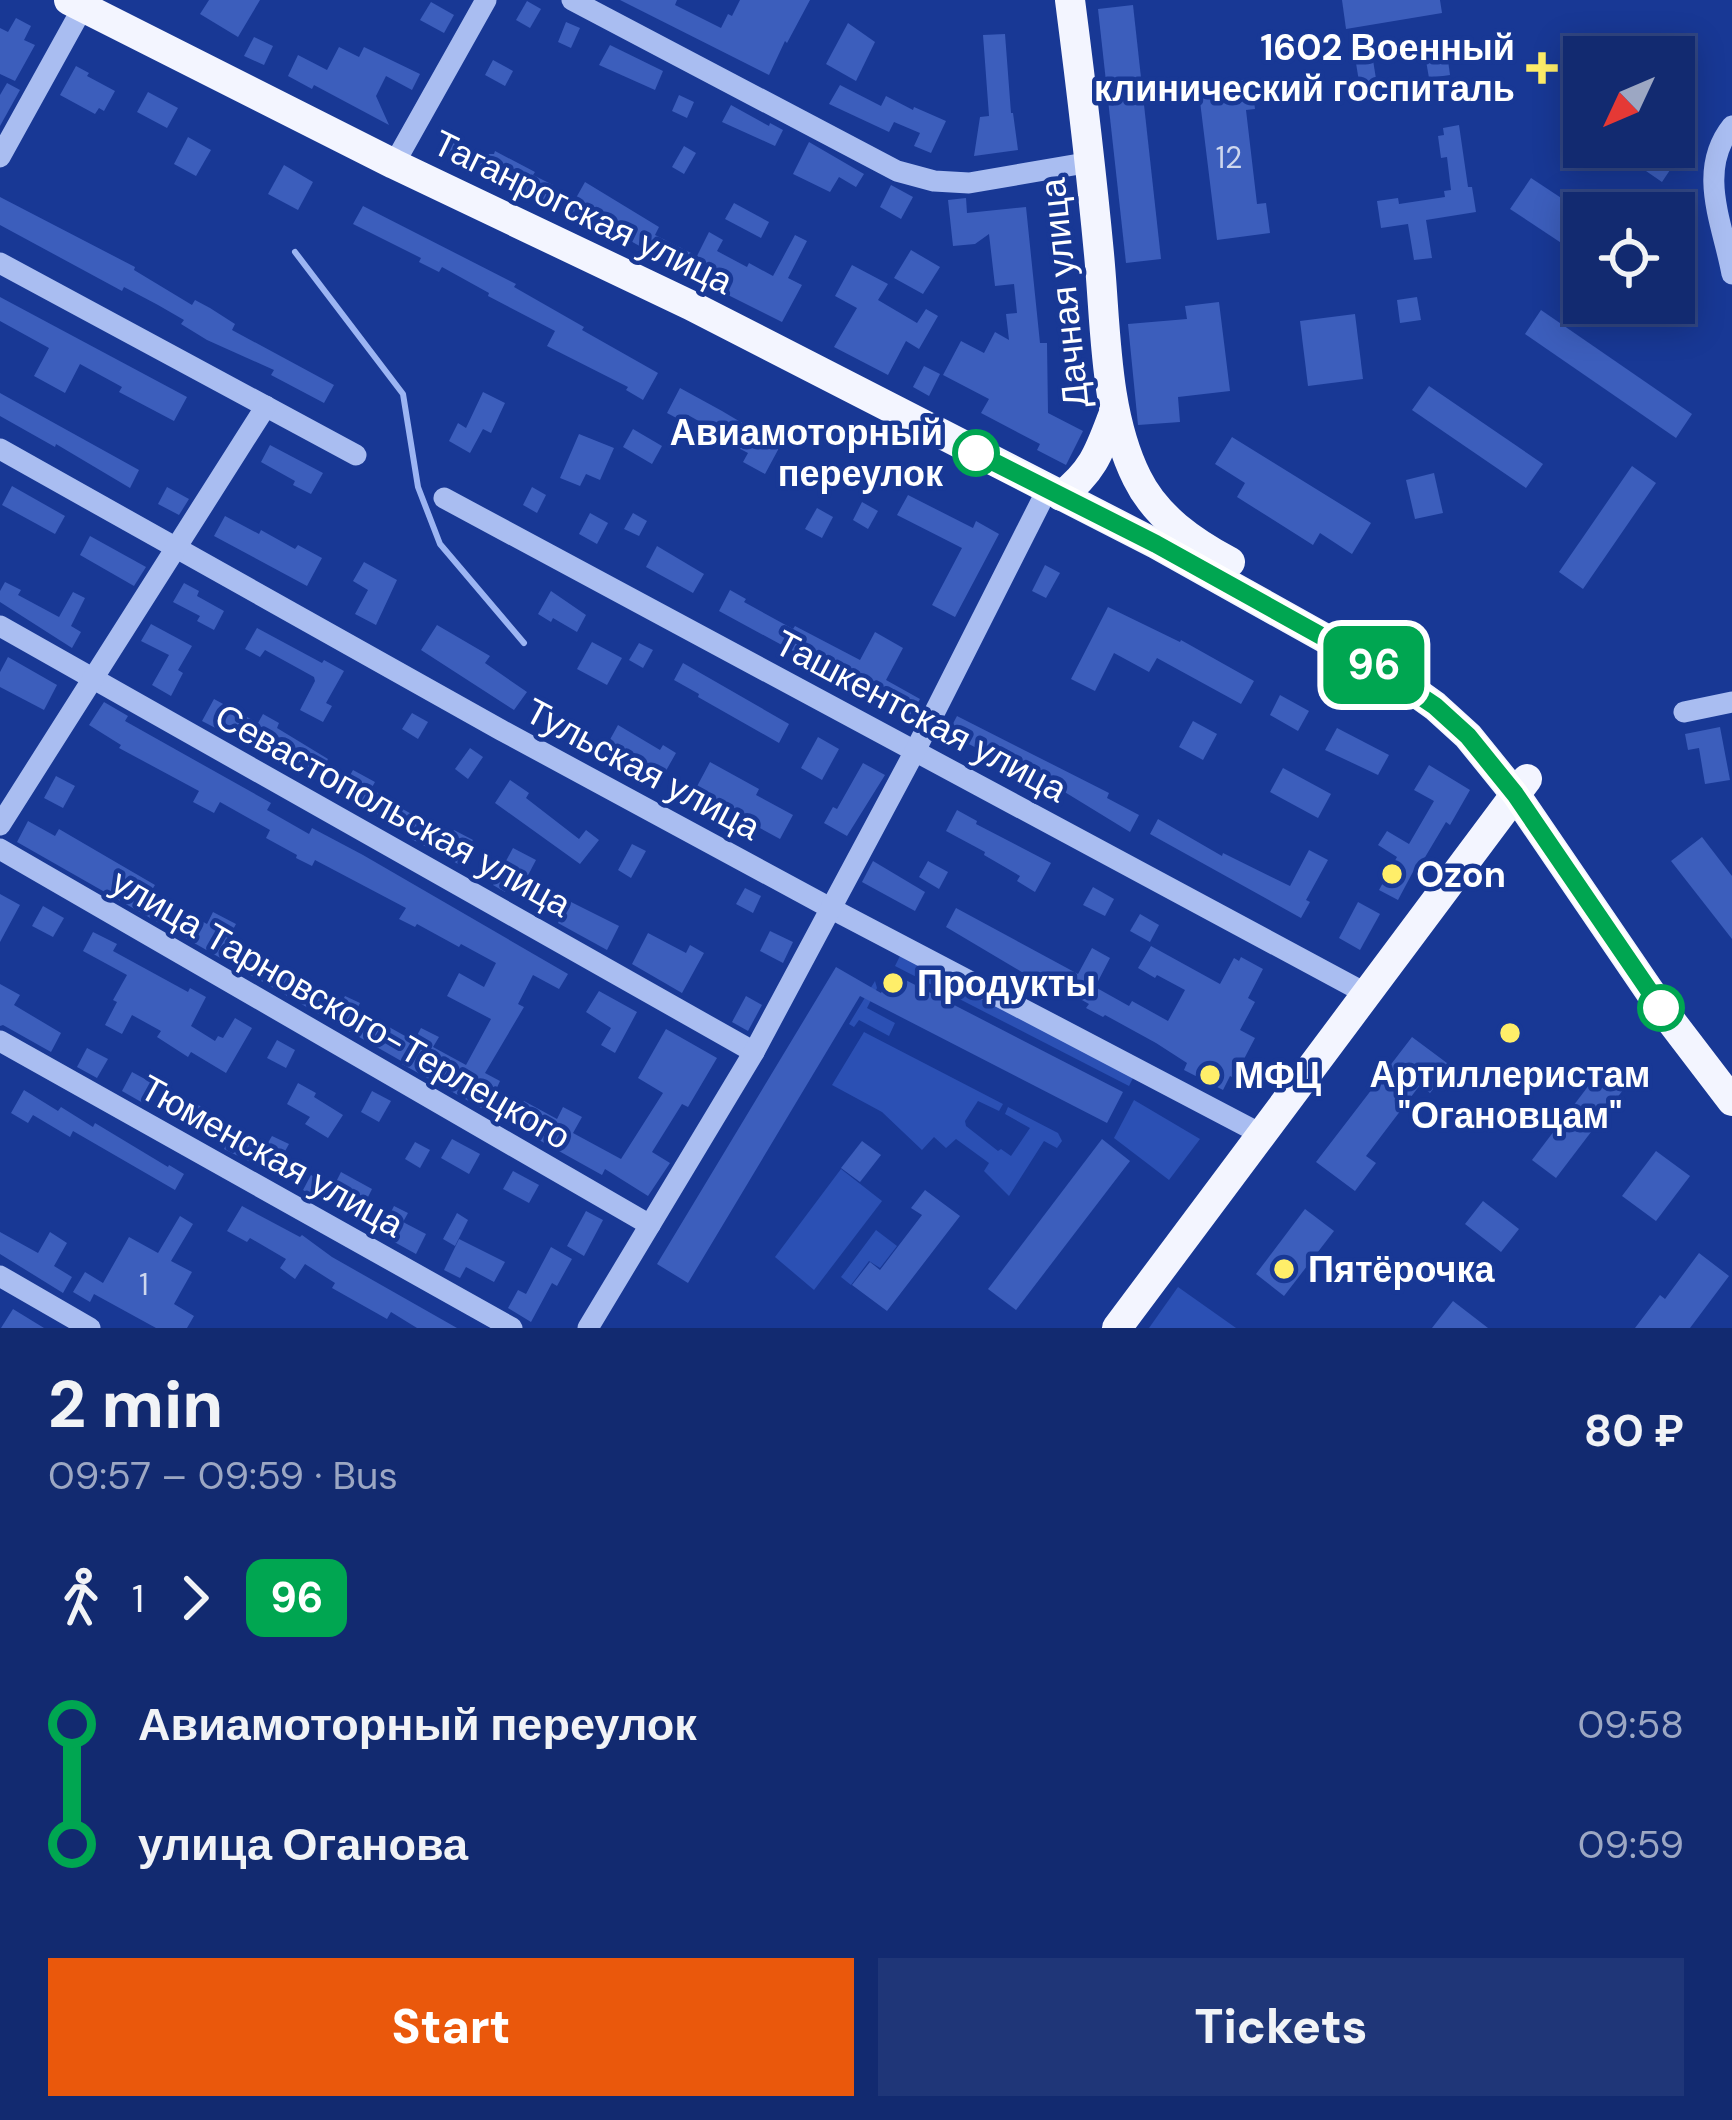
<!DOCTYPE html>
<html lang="en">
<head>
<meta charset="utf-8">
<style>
  :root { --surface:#122a70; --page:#1f3678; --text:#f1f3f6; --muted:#9ca7c3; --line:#314683; --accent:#ea580c }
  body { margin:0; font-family:"DM Sans",sans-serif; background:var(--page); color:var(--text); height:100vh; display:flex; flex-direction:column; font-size:45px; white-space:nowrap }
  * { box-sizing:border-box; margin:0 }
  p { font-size:39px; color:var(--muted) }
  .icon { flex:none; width:66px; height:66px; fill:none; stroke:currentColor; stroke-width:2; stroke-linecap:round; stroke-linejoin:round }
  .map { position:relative; height:1328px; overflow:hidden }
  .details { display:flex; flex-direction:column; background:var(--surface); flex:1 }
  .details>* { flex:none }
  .badge { padding:0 24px; border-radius:18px; font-size:42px; line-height:78px }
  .needle { width:78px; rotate:226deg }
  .tools { position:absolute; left:1563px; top:36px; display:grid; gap:24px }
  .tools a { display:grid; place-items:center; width:132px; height:132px; border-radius:0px; background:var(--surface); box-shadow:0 6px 30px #0003,0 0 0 3px var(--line); font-size:60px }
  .map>.badge { position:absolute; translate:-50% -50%; box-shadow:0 0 0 6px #fff }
  .legs { display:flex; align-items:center; gap:18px; height:132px; padding:0 48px; font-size:39px }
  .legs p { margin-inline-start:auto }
  .headline { display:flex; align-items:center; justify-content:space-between; height:204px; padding:0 48px }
  h1 { font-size:66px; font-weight:800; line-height:90px }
  .primary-button { display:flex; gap:24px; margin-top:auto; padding:24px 48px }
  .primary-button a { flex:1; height:138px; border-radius:0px; background:var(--accent); color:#fff; font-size:48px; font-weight:800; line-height:138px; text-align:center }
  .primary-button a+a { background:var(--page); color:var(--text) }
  ul { padding:0 48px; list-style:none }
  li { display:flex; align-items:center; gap:42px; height:120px; font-size:45px }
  li i { display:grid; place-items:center; width:18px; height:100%; margin:0 15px; background:currentColor }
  li i::after { content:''; width:30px; height:30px; margin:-15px; border:9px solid; border-radius:50%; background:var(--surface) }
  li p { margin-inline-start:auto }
  li:first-child i { background:linear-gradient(#0000 50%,currentColor 0) }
  li:last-child i { background:linear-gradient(currentColor 50%,#0000 0) }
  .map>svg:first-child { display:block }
</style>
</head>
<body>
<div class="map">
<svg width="1732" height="1328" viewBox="0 0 1732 1328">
  <rect width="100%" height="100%" fill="#183895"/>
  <g fill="#2b50b4">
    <path d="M902 952 1136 1072 1129 1086 895 966Z"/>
    <path d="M875 981 877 988 867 1008 895 1023 889 1036 859 1020 854 1027 849 1024Z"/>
    <path d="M864 1032 1003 1104 999 1111 978 1101 965 1121 966 1126 998 1151 1001 1149 1011 1156 1030 1128 1005 1114 1008 1107 1058 1133 1062 1141 1057 1148 1044 1141 1009 1196 984 1171 989 1163 956 1139 946 1148 934 1137 922 1150 882 1112 832 1085Z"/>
    <path d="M1134 1100 1200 1139 1169 1180 1114 1138Z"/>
    <path d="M841 1169 882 1201 814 1290 775 1257Z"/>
    <path d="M876 1230 897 1246 880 1268 869 1261 851 1285 841 1277Z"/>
    <path d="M1178 1287 1236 1328H1149Z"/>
  </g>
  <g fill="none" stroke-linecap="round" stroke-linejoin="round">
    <path stroke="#9cb5f3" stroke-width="6" d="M295 252 403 394 418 487 440 544 524 643"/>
  </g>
  <g fill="#3c5ebc">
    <path d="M209 0H260L238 37 200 14Z"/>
    <path d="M620 0H677L675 5 721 28 728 14 732 16 740 0H810L787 43 785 41 769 75Z"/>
    <path d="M1342 0H1440L1442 13 1346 29Z"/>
    <path d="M527 1 541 9 530 28 516 20Z"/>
    <path d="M431 2 454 15 444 33 420 20Z"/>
    <path d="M1133 5 1161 259 1126 263 1098 9Z"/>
    <path d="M16 18 31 26 24 40 35 45 15 81 0 74V28L8 32Z"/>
    <path d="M566 22 580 28 571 48 558 42Z"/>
    <path d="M848 23 875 42 856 81 826 64Z"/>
    <path d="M1005 34 1011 113H1013L1018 150 974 156 980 117 989 116 983 35Z"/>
    <path d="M254 37 273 46 264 65 244 56Z"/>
    <path d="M610 45 663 71 655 90 599 65Z"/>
    <path d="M1446 46 1450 75 1429 78 1424 49Z"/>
    <path d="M339 47 359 57 364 47 420 74 412 90 386 76 376 96 389 125 314 85 312 89 288 76 298 55 327 70Z"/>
    <path d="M493 60 513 71 505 86 485 75Z"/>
    <path d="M1373 60 1377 85 1360 88 1356 63Z"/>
    <path d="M76 66 89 73 87 76 115 91 104 111 99 108 95 114 60 95Z"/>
    <path d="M1251 79 1255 109 1246 110 1257 204 1266 203 1270 233 1217 240 1198 85Z"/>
    <path d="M7 83 20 90 0 126V95Z"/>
    <path d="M840 85 881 106 886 96 913 110 914 107 946 121 931 153 914 146 920 133 894 122 889 132 829 104Z"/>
    <path d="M148 92 178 108 167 128 137 112Z"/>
    <path d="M679 95 694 102 687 118 672 111Z"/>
    <path d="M731 105 769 126 770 123 783 130 775 146 722 122Z"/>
    <path d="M1459 125 1468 187H1472L1476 212 1426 220 1432 258 1414 260 1408 224 1381 228 1377 201 1398 198 1399 204 1445 197 1444 191 1451 190 1447 157 1441 158 1438 136 1444 135 1443 128Z"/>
    <path d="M188 137 211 150 196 176 174 164Z"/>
    <path d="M453 139 481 154H494L495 151 535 172 533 175 553 185 545 202 445 154Z"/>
    <path d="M809 142 864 174 856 187 839 177 830 192 793 174Z"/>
    <path d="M684 146 696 153 684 174 672 167Z"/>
    <path d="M1611 147H1662L1678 158 1662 182Z"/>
    <path d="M284 165 313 182 298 210 268 194Z"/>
    <path d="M1531 178 1584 213V258L1510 209Z"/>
    <path d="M585 182 659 227 655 235 697 256 709 232 723 240 717 251 747 267 749 263 773 276 795 235 807 241 788 278 802 285 782 322 722 292 627 239 625 244 567 214Z"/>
    <path d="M891 185 913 197 901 219 880 207Z"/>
    <path d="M0 197 135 267 134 270 192 305 195 300 210 308 235 324 232 330 334 385 324 403 271 375 274 370 207 340 181 324 184 320 158 305 124 287 122 291 0 225Z"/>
    <path d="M966 198 967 213 1026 207 1040 343H1047L1048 413 1083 431 1066 465 1037 450 1040 444 981 413 989 399 943 375 961 341 984 353 995 332 1009 340 1006 314 1017 313 1014 284 995 286 989 234 975 244 953 246 948 200Z"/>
    <path d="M734 203 769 222 761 238 725 219Z"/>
    <path d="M363 206 516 284 514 287 584 327 582 330 658 373 643 400 626 390 628 387 547 346 555 331 488 296 489 293 442 267 439 272 419 262 421 258 353 224Z"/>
    <path d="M911 250 940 267 923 294 894 278Z"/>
    <path d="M852 265 888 284 878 300 917 323 926 309 938 316 919 349 906 341 888 375 834 347 857 308 835 296Z"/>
    <path d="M0 297 187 397 174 421 119 392 122 387 80 364 65 393 34 376 49 348 0 321Z"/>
    <path d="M1417 297 1421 320 1400 323 1397 300Z"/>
    <path d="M1219 302 1230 391 1178 397 1180 422 1138 425 1128 324 1187 319 1185 306Z"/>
    <path d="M1541 310 1692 414 1676 438 1525 334Z"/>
    <path d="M1355 314 1363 379 1308 386 1300 321Z"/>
    <path d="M924 366 940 374 929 396 913 387Z"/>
    <path d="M1429 386 1543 464 1526 488 1412 410Z"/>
    <path d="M680 388 722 411 754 430 752 433 779 448 765 474 743 462 748 453 725 441 727 437 688 415 684 422 667 413Z"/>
    <path d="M483 392 505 403 491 433 483 429 470 453 449 441 458 423 466 428Z"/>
    <path d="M0 393 139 470 130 488 56 444 55 447 0 416Z"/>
    <path d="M633 429 662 446 652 464 623 447Z"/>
    <path d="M579 434 614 448 600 480 586 474 580 486 560 478Z"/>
    <path d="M1232 437 1371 523 1352 554 1320 533 1313 545 1237 497 1245 483 1215 464Z"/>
    <path d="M270 445 323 473 311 494 293 485 295 481 261 462Z"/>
    <path d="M1632 466 1656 483 1583 589 1559 572Z"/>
    <path d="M1434 473 1443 513 1415 519 1406 480Z"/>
    <path d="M12 486 65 516 55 534 2 505Z"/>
    <path d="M167 487 189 499 179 515 158 504Z"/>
    <path d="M532 487 546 495 537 513 523 505Z"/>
    <path d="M908 495 973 528 976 521 999 534 955 617 932 605 962 548 897 515Z"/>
    <path d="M862 502 878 511 868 529 853 520Z"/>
    <path d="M817 508 833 517 822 538 805 529Z"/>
    <path d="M590 513 608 523 597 544 579 534Z"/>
    <path d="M633 513 647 521 639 536 624 529Z"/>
    <path d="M225 516 259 534 261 530 295 549 298 545 322 558 307 586 214 536Z"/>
    <path d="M90 536 146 567 134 586 80 555Z"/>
    <path d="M657 546 704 574 693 593 646 567Z"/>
    <path d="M364 562 397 580 376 625 355 614 368 590 353 581Z"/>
    <path d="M1045 565 1060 573 1046 598 1032 591Z"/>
    <path d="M5 582 21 590 18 595 59 617 73 592 85 598 71 626 81 632 72 648 0 602V591Z"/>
    <path d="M184 583 199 591 197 596 224 611 214 630 197 621 200 616 173 602Z"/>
    <path d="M730 590 746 599 744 602 793 629 795 626 860 660 875 632 903 648 886 680 920 699 911 715 719 611Z"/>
    <path d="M551 591 586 615 577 632 553 618 551 622 538 614Z"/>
    <path d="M1108 607 1180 642 1181 640 1254 681 1241 704 1157 658 1149 672 1114 653 1095 691 1071 679Z"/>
    <path d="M151 624 192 646 178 670 183 673 171 696 152 685 169 655 141 641Z"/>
    <path d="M437 625 490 656 485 663 527 692 514 710 421 650Z"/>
    <path d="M257 628 322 663 324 660 344 671 326 703 332 706 323 722 300 710 315 681 314 677 265 650 260 657 245 649Z"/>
    <path d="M592 642 622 658 607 685 577 669Z"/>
    <path d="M639 643 653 650 643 668 629 660Z"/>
    <path d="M8 657 57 685 44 710 0 687V672Z"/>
    <path d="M683 663 789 724 779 743 698 697 699 694 674 680Z"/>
    <path d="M1280 695 1309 711 1298 731 1270 715Z"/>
    <path d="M214 699 258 723 263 714 279 723 277 728 328 759 317 780 275 754 277 751 231 726 227 734 202 721Z"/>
    <path d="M104 702 128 716 125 721 271 803 267 810 309 834 312 828 363 855 568 974 559 989 533 975 518 1004 524 1007 485 1073 500 1081 495 1092 521 1106 524 1101 557 1119 563 1107 582 1117 573 1133 621 1159 663 1093 638 1078 666 1029 717 1058 688 1107 682 1104 652 1152 670 1163 648 1196 605 1169 602 1175 402 1064 403 1062 17 842 28 821 55 836 59 829 155 885 150 893 207 924 213 912 236 924 228 939 301 979 299 981 341 1004 345 996 360 1003 357 1009 414 1041 421 1028 439 1037 433 1047 466 1065 491 1019 447 996 459 973 484 987 496 963 461 944 459 947 417 924 415 927 399 919 406 908 315 860 312 866 296 858 297 855 266 838 270 830 220 802 214 813 193 802 199 791 119 748 121 745 89 725Z"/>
    <path d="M412 713 428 722 418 739 402 729Z"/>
    <path d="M957 716 1109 793 1107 798 1139 815 1130 832 1063 791 1062 793 948 733Z"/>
    <path d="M1193 721 1217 734 1203 760 1179 747Z"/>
    <path d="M618 725 660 750 663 745 676 753 663 776 607 745Z"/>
    <path d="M1720 727 1730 780 1705 784 1699 748 1688 750 1685 734Z"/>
    <path d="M1337 728 1389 755 1378 775 1325 750Z"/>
    <path d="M818 737 839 749 822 780 801 768Z"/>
    <path d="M470 748 483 757 468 779 455 769Z"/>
    <path d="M710 762 759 789 756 795 793 815 780 839 694 792Z"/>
    <path d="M863 763 885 775 847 836 824 823 833 807 837 809Z"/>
    <path d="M1429 765 1470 790 1450 825 1446 822 1418 869 1415 868 1398 900 1379 890 1397 857 1378 845 1387 831 1409 844 1434 801 1414 790Z"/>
    <path d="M1283 768 1331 794 1318 818 1270 792Z"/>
    <path d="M353 770 375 782 371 789 400 805 399 807 451 836 454 830 473 840 460 865 406 836 408 832 340 793Z"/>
    <path d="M56 776 75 786 63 808 44 798Z"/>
    <path d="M510 780 529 793 526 798 579 839 586 830 599 840 580 864 495 803Z"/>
    <path d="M957 810 977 821 976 824 1051 863 1035 892 1017 881 1020 876 984 855 985 852 946 831Z"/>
    <path d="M1158 819 1222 856 1223 853 1290 886 1309 850 1328 860 1306 900 1310 902 1301 918 1150 834Z"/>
    <path d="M1702 837 1732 876V939L1671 861Z"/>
    <path d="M632 844 646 851 631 878 618 870Z"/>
    <path d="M513 848 536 860 525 881 514 875 505 892 493 885Z"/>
    <path d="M873 861 925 892 915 911 862 882Z"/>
    <path d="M928 861 948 872 939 889 919 877Z"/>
    <path d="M1093 887 1114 899 1105 916 1083 905Z"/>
    <path d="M745 888 761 896 753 913 736 904Z"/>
    <path d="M0 894 20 905 0 942Z"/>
    <path d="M569 901 619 926 607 950 558 923Z"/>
    <path d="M1358 902 1380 914 1360 950 1339 938Z"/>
    <path d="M43 906 64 918 53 937 32 926Z"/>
    <path d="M956 908 1078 974 1092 948 1110 958 1095 987 1129 1006 1132 1001 1168 1021 1185 990 1157 975 1155 978 1138 968 1151 946 1220 984 1234 958 1239 961 1241 957 1263 969 1248 998 1255 1002 1240 1030 1255 1038 1234 1078 1230 1076 1223 1090 1184 1070 1187 1063 1156 1043 1105 1015 1103 1017 1086 1008 1089 1004 1034 973 1032 978 946 927Z"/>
    <path d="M1140 914 1159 925 1150 942 1130 931Z"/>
    <path d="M770 931 793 942 783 963 760 951Z"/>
    <path d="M93 932 117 944 113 951 188 992 190 988 206 997 191 1026 215 1041 218 1036 223 1038 235 1018 252 1028 226 1073 191 1052 188 1057 157 1037 161 1031 132 1015 122 1034 105 1025 117 1002 113 1000 127 975 83 951Z"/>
    <path d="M648 933 686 953 690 945 704 953 682 993 632 964Z"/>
    <path d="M836 967 881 993 892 973 1123 1092 1107 1123 860 996 688 1283 657 1264Z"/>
    <path d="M0 984 20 995 14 1005 61 1033 51 1052 3 1025 0 1026Z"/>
    <path d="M599 991 637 1012 615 1053 601 1045 611 1028 586 1012Z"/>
    <path d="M746 996 762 1005 748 1031 732 1022Z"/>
    <path d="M1412 1037 1451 1066 1430 1093 1420 1085 1366 1156 1376 1163 1355 1191 1316 1162Z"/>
    <path d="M277 1040 295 1050 286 1068 267 1058Z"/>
    <path d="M87 1048 108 1059 97 1078 77 1067Z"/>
    <path d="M132 1072 154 1084 143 1103 122 1091Z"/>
    <path d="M1599 1072 1623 1090 1556 1178 1532 1160Z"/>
    <path d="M298 1083 316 1093 314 1097 343 1115 328 1138 305 1124 310 1117 287 1104Z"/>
    <path d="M24 1090 58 1111 61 1107 93 1127 95 1123 168 1167 169 1165 184 1174 175 1190 73 1131 70 1137 33 1115 28 1123 11 1113Z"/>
    <path d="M372 1091 391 1101 379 1122 361 1112Z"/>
    <path d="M182 1096 207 1110 196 1131 170 1117Z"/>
    <path d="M235 1128 266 1146 272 1136 289 1144 273 1173 224 1149Z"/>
    <path d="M452 1139 480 1154 469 1174 441 1158Z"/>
    <path d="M1102 1139 1130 1161 1016 1310 988 1289Z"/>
    <path d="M862 1141 881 1155 860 1182 841 1168Z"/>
    <path d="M415 1142 430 1150 420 1168 405 1159Z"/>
    <path d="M1656 1151 1690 1176 1656 1221 1622 1196Z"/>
    <path d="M513 1171 539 1185 529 1203 503 1189Z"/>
    <path d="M341 1172 372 1189 366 1201 335 1184Z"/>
    <path d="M311 1175 335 1189 326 1204 303 1190Z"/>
    <path d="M925 1190 960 1216 887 1311 852 1285 870 1262 880 1270 922 1215 911 1208Z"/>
    <path d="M1483 1201 1519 1229 1501 1252 1465 1224Z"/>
    <path d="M370 1203 390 1214 394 1206 408 1213 403 1222 426 1234 416 1254 360 1223Z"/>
    <path d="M242 1206 300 1237 302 1235 332 1257 457 1328H417L391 1312 387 1319 332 1288 335 1283 305 1264 295 1279 280 1268 286 1259 250 1238 247 1242 227 1231Z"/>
    <path d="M1305 1209 1334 1231 1284 1296 1256 1274Z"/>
    <path d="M586 1211 603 1220 584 1256 567 1246Z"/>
    <path d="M457 1213 468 1220 455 1246 443 1239Z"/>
    <path d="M180 1216 193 1224 171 1261 192 1272 174 1304 194 1316 187 1328H156L94 1294 90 1302 73 1292 85 1272 103 1283 129 1237 158 1253Z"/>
    <path d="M0 1232 38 1253 50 1232 67 1243 54 1266 72 1277 63 1293 0 1254Z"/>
    <path d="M459 1239 505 1262 494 1282 466 1267 460 1278 444 1270Z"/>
    <path d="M551 1247 572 1259 557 1286 552 1283 531 1322 508 1308 518 1290 526 1294Z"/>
    <path d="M1699 1253 1729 1276 1690 1328H1635L1660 1295 1665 1299Z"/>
    <path d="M1453 1301 1488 1328H1432Z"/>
    <path d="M13 1309 44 1328H1Z"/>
  </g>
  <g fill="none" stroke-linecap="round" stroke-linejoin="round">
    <g stroke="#a9bdf1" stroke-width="21">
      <path d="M572 0 897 171 934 181 969 183 1091 162"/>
      <path d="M1732 126C1696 171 1723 224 1732 274"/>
      <path d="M0 157 83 7"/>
      <path d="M394 164 486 0"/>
      <path d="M0 263 356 455"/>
      <path d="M0 449 501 730 832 909 1261 1134"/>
      <path d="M444 498 1365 993"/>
      <path d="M0 626 754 1052"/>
      <path d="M1684 712 1732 702"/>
      <path d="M0 825 266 406"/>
      <path d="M0 849 650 1225"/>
      <path d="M0 1041 512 1328"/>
      <path d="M0 1276 90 1328"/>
      <path d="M588 1328 754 1052 915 751 1048 488"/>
    </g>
    <g stroke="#f3f5ff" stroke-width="30">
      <path d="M69 0 394 164 690 305 1156 544 1396 678 1435 706 1468 736 1515 794 1661 1008 1732 1101"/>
      <path d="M1070 0C1081 85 1091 169 1099 254 1106 326 1104 412 1137 478 1156 517 1193 542 1230 562"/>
      <path d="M1061 496C1094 471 1100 450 1114 413"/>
      <path d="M1117 1328 1527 779"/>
    </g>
  </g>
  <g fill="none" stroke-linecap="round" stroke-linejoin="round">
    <g stroke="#fff" stroke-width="27">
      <path id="line-1" d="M976 453 1156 544 1377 667 1435 706 1468 736 1515 794 1661 1008"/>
    </g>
    <use href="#line-1" stroke="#00a651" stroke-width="18"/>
  </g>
  <g fill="#ffee69" stroke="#183895" stroke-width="4.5">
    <path d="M1536 50h12v12h12v12h-12v12h-12v-12h-12v-12h12z"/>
    <circle cx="1392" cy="874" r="12"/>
    <circle cx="893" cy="983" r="12"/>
    <circle cx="1510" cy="1033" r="12"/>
    <circle cx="1210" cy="1075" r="12"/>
    <circle cx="1284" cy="1269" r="12"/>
  </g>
  <g fill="#fff" stroke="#00a651" stroke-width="6">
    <circle cx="976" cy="453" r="21"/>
    <circle cx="1661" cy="1008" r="21"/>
  </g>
  <g text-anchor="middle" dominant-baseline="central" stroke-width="9" stroke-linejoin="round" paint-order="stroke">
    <g font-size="30" fill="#ced7ee">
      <text x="1229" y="157">12</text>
      <text x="144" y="1284">1</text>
    </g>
    <g font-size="36" font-weight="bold" fill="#fff" stroke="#183895" text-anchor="start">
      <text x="1515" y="47" text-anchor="end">1602 Военный<tspan x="1515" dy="41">клинический госпиталь</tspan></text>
      <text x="1416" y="874">Ozon</text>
      <text x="917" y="983">Продукты</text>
      <text x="1510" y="1074" text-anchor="middle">Артиллеристам<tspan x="1510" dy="41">"Огановцам"</tspan></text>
      <text x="1234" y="1075">МФЦ</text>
      <text x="1308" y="1269">Пятёрочка</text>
    </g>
    <g font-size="36" fill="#fff" stroke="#183895">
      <text transform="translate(583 212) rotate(26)">Таганрогская улица</text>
      <text transform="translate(1064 293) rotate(-96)">Дачная улица</text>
      <text transform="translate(921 716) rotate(28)">Ташкентская улица</text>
      <text transform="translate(643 769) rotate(28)">Тульская улица</text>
      <text transform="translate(393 810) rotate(29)">Севастопольская улица</text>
      <text transform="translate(341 1009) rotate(30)">улица Тарновского-Терлецкого</text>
      <text transform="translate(272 1156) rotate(29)">Тюменская улица</text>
    </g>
    <g font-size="36" font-weight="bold" fill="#fff" stroke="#183895" text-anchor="end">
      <text x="943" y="432">Авиамоторный<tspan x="943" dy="41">переулок</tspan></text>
    </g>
  </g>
</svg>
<div class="tools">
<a><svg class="needle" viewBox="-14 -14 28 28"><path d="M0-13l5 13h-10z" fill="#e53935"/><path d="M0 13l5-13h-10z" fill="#9ca7c3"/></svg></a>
<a><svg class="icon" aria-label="locate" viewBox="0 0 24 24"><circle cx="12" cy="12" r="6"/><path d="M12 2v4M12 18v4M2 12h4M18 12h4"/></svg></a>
</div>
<b class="badge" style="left:1374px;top:665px;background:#00a651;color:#fff">96</b>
</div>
<section class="details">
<div class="headline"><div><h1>2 min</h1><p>09:57 – 09:59 · Bus</p></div><b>80 ₽</b></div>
<div class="legs"><svg class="icon" aria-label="walk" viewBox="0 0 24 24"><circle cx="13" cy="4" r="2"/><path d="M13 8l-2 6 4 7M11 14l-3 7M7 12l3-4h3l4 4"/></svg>1<svg class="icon" aria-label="forward" viewBox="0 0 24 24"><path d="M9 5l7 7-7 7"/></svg><b class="badge" style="background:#00a651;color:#fff">96</b></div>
<ul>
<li><i style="color:#00a651"></i><b>Авиамоторный переулок</b><p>09:58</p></li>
<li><i style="color:#00a651"></i><b>улица Оганова</b><p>09:59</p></li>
</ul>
<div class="primary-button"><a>Start</a><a>Tickets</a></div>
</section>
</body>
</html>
